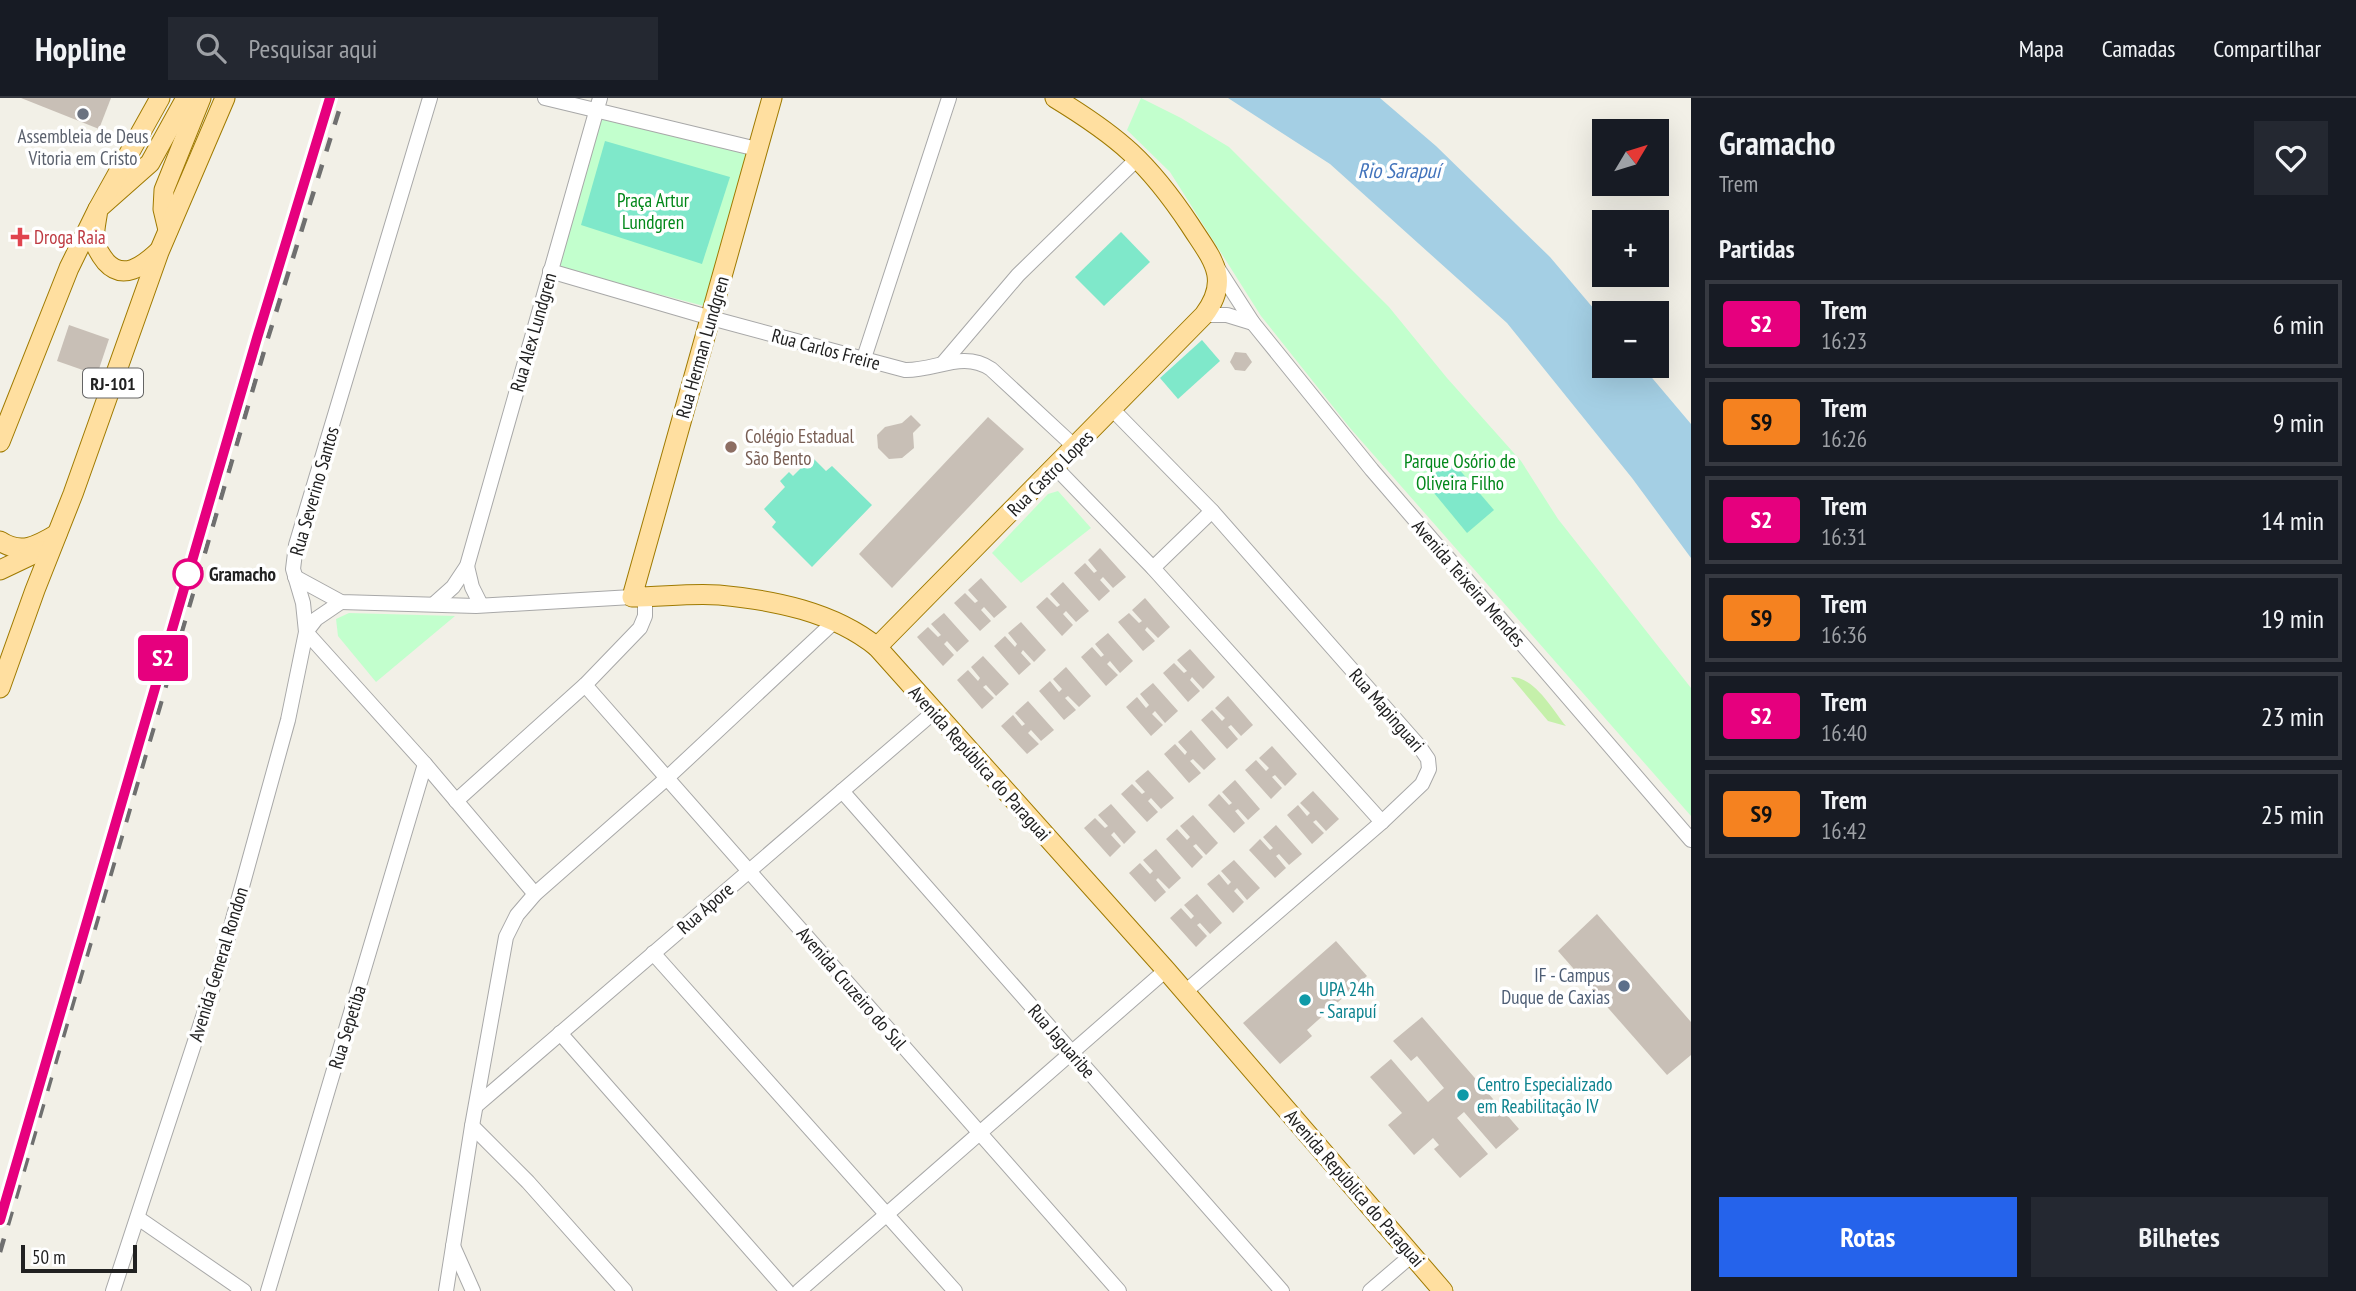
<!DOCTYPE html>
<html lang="pt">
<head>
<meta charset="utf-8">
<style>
  :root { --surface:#171b24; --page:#242831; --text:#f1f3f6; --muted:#9ea1a6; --line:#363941; --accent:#2563eb }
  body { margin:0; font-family:"PT Sans Narrow",sans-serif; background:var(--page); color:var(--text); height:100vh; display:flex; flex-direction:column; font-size:26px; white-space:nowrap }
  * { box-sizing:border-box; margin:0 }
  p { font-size:23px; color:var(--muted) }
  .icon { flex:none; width:38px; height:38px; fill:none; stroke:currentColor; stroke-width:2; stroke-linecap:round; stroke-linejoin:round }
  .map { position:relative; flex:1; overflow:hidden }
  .drawer { display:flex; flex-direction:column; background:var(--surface); width:665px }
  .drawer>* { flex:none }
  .badge { padding:0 14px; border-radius:5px; font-size:24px; line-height:46px }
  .needle { width:46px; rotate:52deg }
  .controls { position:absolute; left:1592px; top:21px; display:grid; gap:14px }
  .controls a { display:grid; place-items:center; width:77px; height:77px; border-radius:0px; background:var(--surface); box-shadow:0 7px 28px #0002; font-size:35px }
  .scale { position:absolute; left:21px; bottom:18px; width:116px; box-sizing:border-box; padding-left:7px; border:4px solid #212121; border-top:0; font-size:19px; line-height:24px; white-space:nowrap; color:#212121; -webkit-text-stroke:5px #fff; paint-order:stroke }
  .map>.badge { position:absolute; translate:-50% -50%; box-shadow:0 0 0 4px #fff }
  h2 { padding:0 28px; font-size:26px; line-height:63px }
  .round { display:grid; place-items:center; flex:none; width:74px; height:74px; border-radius:0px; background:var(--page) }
  .overview { display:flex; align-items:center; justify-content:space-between; height:119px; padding:0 28px }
  h1 { font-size:33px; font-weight:700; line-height:52px }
  .button { display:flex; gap:14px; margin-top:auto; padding:14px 28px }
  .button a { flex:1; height:80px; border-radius:0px; background:var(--accent); color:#fff; font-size:28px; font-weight:700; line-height:80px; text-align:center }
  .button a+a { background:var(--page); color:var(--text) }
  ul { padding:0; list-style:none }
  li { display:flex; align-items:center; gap:21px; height:88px; margin:0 14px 10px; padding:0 14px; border:4px solid var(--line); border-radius:0px }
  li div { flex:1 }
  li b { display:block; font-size:26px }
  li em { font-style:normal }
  li .badge { min-width:77px; font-weight:700; text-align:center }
  header { display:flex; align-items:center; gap:42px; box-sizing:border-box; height:98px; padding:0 35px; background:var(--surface); border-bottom:2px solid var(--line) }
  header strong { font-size:33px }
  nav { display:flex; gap:38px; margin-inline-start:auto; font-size:24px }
  .search { width:490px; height:63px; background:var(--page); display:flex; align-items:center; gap:18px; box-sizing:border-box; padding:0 24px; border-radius:0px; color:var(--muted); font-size:26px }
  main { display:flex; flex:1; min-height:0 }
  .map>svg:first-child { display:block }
</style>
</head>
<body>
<header>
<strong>Hopline</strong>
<div class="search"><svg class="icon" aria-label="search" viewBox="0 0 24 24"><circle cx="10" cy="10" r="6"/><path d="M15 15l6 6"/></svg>Pesquisar aqui</div>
<nav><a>Mapa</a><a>Camadas</a><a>Compartilhar</a></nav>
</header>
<main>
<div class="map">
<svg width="1691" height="1193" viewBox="0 0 1691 1193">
  <rect width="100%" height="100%" fill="#f2f0e7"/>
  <path fill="#c5f0aa" d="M1511 579C1535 579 1552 611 1566 628L1548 623Z"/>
  <g fill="#c2ffcd">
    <path d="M1141 0 1181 20 1229 49 1389 209 1447 280 1521 363 1558 421 1691 590V718L1350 330 1261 218 1170 74 1127 32Z"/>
    <path d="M600 20 748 56 704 208 559 170Z"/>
    <path d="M1058 393 1091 430 1021 485 992 455 1048 396Z"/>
    <path d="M349 515 455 518 376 584 338 538 336 521Z"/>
  </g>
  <g fill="#7fe8ca">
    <path d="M605 43 730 79 702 166 581 127Z"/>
    <path d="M1121 134 1150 164 1104 208 1075 179Z"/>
    <path d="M1202 242 1220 263 1178 301 1160 280Z"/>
    <path d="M812 359 826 373 832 368 872 407 812 469 772 429 776 424 764 411 785 389 780 383 789 374 793 378Z"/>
    <path d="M1451 362 1494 412 1467 435 1425 384Z"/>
  </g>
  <path fill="#a4cfe4" d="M1228 0H1380L1436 48 1550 159 1605 224V268H1642L1691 326V460L1632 380 1507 225 1330 66Z"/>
  <g fill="#c8bfb6">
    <path d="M21 0H111L99 31Z"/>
    <path d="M69 227 109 241 97 277 57 263Z"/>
    <path d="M1235 254 1246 255 1252 264 1245 273 1235 272 1230 264Z"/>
    <path d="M911 317 921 327 913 335 914 350 902 360 889 361 878 350 877 337 885 329 902 325Z"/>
    <path d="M988 319 1024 351 892 490 859 456Z"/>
    <path d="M1100 450 1126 479 1113 490 1103 479 1100 482 1110 493 1099 503 1074 475 1085 465 1094 475 1097 473 1088 462Z"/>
    <path d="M981 480 1007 509 994 520 984 509 981 512 991 523 980 533 954 505 965 495 975 505 978 503 968 492Z"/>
    <path d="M1063 484 1089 513 1076 524 1066 513 1063 516 1073 527 1062 538 1036 509 1047 499 1057 509 1060 507 1050 496Z"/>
    <path d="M1145 500 1170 529 1158 540 1147 529 1145 532 1155 543 1143 553 1118 524 1129 515 1139 525 1142 523 1132 512Z"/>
    <path d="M944 515 969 543 957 554 947 543 944 546 954 557 943 568 917 539 928 529 938 539 941 537 931 526Z"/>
    <path d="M1021 524 1046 552 1034 564 1023 552 1021 555 1031 566 1019 577 994 548 1005 538 1015 549 1017 546 1008 535Z"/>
    <path d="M1108 535 1133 563 1120 575 1110 563 1107 566 1118 577 1106 588 1081 559 1092 549 1101 559 1104 557 1095 546Z"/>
    <path d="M1190 551 1215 579 1203 591 1192 579 1190 582 1200 593 1188 604 1163 575 1174 565 1184 575 1187 573 1177 562Z"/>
    <path d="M983 558 1009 586 996 598 986 587 983 589 994 600 982 611 957 582 968 572 978 583 980 580 971 569Z"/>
    <path d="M1066 569 1091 598 1079 609 1068 598 1065 600 1076 612 1064 622 1039 593 1050 583 1059 594 1062 591 1053 581Z"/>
    <path d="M1153 585 1178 613 1165 625 1155 613 1152 616 1163 627 1151 638 1126 609 1137 599 1146 610 1149 607 1140 596Z"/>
    <path d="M1228 598 1253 627 1241 638 1231 627 1228 629 1238 641 1227 651 1201 622 1212 612 1222 623 1225 620 1215 610Z"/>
    <path d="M1028 603 1054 632 1041 643 1031 632 1028 635 1039 646 1027 656 1001 628 1013 617 1022 628 1025 626 1015 615Z"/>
    <path d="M1191 632 1216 661 1204 672 1193 661 1190 663 1201 675 1189 685 1164 656 1175 646 1185 657 1187 654 1178 644Z"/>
    <path d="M1272 648 1297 676 1285 688 1275 677 1272 679 1282 690 1271 701 1245 672 1256 662 1266 673 1269 670 1259 660Z"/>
    <path d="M1148 672 1174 700 1161 711 1151 700 1148 703 1158 714 1147 724 1121 696 1132 686 1142 696 1145 694 1135 683Z"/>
    <path d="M1235 682 1260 711 1248 722 1238 711 1235 713 1245 725 1234 735 1208 707 1219 696 1229 707 1232 705 1222 694Z"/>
    <path d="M1313 693 1339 721 1326 733 1316 722 1313 724 1324 735 1312 746 1287 717 1298 707 1307 718 1310 715 1300 705Z"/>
    <path d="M1111 706 1136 734 1124 746 1114 734 1111 737 1121 748 1110 759 1084 730 1095 720 1105 730 1108 728 1098 717Z"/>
    <path d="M1193 717 1218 745 1206 757 1196 746 1193 748 1203 759 1192 770 1166 741 1177 731 1187 742 1190 739 1180 728Z"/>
    <path d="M1276 727 1302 756 1289 767 1279 756 1276 758 1286 770 1275 780 1249 752 1260 741 1270 752 1273 750 1263 739Z"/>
    <path d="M1156 751 1181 780 1169 791 1158 780 1156 782 1166 794 1155 804 1129 775 1140 765 1150 776 1153 773 1143 762Z"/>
    <path d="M1234 762 1260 790 1247 802 1237 790 1234 793 1244 804 1233 815 1207 786 1219 776 1228 787 1231 784 1221 773Z"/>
    <path d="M1197 796 1222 825 1210 836 1200 825 1197 827 1207 838 1196 849 1170 820 1181 810 1191 821 1194 818 1184 807Z"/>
    <path d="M1597 816 1691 924V957L1667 977 1558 853Z"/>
    <path d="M1336 843 1367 878 1307 932 1312 938 1280 966 1243 925Z"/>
    <path d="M1422 919 1519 1031 1496 1051 1464 1014 1457 1020 1488 1056 1460 1080 1434 1051 1439 1047 1433 1040 1414 1057 1388 1027 1402 1015 1370 979 1391 961 1428 1004 1444 990 1417 958 1411 963 1393 943Z"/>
  </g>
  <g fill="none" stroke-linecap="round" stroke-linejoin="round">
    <g stroke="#a8a8a8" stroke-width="16">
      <g id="minor">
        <path d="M545 0 757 51"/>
        <path d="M1217 169 1253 225 1372 372 1691 742"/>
        <path d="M550 173 711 220 905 272C935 273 963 252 991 271L1075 349"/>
        <path d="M1204 217H1227L1253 225"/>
        <path d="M864 260 949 0"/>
        <path d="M944 264 1018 177 1138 60"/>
        <path d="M1113 312 1212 413 1419 648 1428 661 1429 671 1422 686 1382 724 1185 894"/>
        <path d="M1055 369 1153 470 1382 724"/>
        <path d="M467 468 472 489 481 507"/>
        <path d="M1153 470 1212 413"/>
        <path d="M295 479 341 504 476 508 632 499"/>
        <path d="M434 506 453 489 467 468 600 0"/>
        <path d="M306 534 425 666 535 796"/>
        <path d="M306 534 316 521 341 504"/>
        <path d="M585 587 1119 1193"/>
        <path d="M842 693 1282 1193"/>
        <path d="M456 703 585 587 640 530 645 518V499"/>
        <path d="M653 855 955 1193"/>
        <path d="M560 935 787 1193"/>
        <path d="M477 1007 934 614"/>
        <path d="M472 1028 528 1084 625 1193"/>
        <path d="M138 1120 244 1193"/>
        <path d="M453 1148 473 1193"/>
        <path d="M113 1193 222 861 288 622 306 534 303 505 293 471 296 447 430 0"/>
        <path d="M268 1193 425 666"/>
        <path d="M446 1193 472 1028 506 839 517 817 535 796 667 680 835 523"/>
        <path d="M799 1193 1166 872"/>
        <path d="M1370 1193 1412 1157"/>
      </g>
    </g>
    <g stroke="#9f7a00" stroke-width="21">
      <g id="major">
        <path d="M772 0 632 499C661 499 690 495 719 497 774 502 834 514 877 549L1166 872 1443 1193"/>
        <path d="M168 132 163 111 164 92 201 0"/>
        <path d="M158 154C143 168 123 183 106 164 102 159 97 151 95 145 93 135 97 121 98 111L150 65 186 0"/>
        <path d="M0 344 69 170 98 111 160 0"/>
        <path d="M0 443C21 457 37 448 57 436"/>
        <path d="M0 472 40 453"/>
        <path d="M877 549 1204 217C1232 180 1211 160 1190 127 1148 64 1119 39 1055 0"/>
        <path d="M0 590 35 492 73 396 159 154 225 0"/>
      </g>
    </g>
    <use href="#minor" stroke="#fff" stroke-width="14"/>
    <use href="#major" stroke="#ffdfa0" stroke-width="19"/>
    <g stroke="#6f6f6f" stroke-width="4.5" stroke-dasharray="14 14" stroke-linecap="butt">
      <path d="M62 907 257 240 330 0"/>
      <path d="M0 1154 267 243 343 0"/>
    </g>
  </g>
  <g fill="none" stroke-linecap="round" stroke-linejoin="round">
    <g stroke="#fff" stroke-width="16">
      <path id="line" d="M0 1122 257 240 330 0"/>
    </g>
    <use href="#line" stroke="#e6007e" stroke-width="10"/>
  </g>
  <circle fill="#6b7280" stroke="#fff" stroke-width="2.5" cx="83" cy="16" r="7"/>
  <path fill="#e0444e" stroke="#fff" stroke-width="2.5" d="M16.5 128.5h7v7h7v7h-7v7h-7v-7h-7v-7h7z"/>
  <circle fill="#8d6e63" stroke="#fff" stroke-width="2.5" cx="731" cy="349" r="7"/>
  <circle fill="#fff" stroke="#e6007e" stroke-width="3.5" cx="188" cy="476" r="14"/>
  <circle fill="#5c6f8a" stroke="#fff" stroke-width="2.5" cx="1624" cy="888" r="7"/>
  <g fill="#0f9aa8" stroke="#fff" stroke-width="2.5">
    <circle cx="1305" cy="902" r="7"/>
    <circle cx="1463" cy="997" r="7"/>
  </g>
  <g text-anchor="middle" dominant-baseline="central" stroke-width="7" stroke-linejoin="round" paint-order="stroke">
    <rect fill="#fff" stroke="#646464" stroke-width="2" x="83" y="270.5" width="60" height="29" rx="5"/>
    <g font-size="18" font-weight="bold" fill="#212121">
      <text x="113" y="285">RJ-101</text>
    </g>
    <g font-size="19" fill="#5b616d" stroke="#fff">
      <text x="83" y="38">Assembleia de Deus<tspan x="83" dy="22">Vitoria em Cristo</tspan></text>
    </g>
    <g font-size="19" fill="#02881a" stroke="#fff">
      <text x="653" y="102">Praça Artur<tspan x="653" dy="22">Lundgren</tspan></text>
      <text x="1460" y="363">Parque Osório de<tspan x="1460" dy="22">Oliveira Filho</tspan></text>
    </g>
    <g font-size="19" fill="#be3a42" stroke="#fff" text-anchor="start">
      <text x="34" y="139">Droga Raia</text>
    </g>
    <g font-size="19" fill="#212121" stroke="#fff">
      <text transform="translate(533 234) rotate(-74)">Rua Alex Lundgren</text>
      <text transform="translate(702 249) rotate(-74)">Rua Herman Lundgren</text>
      <text transform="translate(826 251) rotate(15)">Rua Carlos Freire</text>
      <text transform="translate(1050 375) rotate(-45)">Rua Castro Lopes</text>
      <text transform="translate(314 393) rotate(-74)">Rua Severino Santos</text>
      <text transform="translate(1469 485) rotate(49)">Avenida Teixeira Mendes</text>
      <text transform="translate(1387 612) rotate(49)">Rua Mapinguari</text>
      <text transform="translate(980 665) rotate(48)">Avenida República do Paraguai</text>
      <text transform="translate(705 810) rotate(-41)">Rua Apore</text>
      <text transform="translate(218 866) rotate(-73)">Avenida General Rondon</text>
      <text transform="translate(852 890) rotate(49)">Avenida Cruzeiro do Sul</text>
      <text transform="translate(347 929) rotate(-73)">Rua Sepetiba</text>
      <text transform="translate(1062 943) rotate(49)">Rua Jaguaribe</text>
      <text transform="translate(1355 1090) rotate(49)">Avenida República do Paraguai</text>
    </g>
    <g font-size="19" fill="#785e54" stroke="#fff" text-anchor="start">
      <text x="745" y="338">Colégio Estadual<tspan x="745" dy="22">São Bento</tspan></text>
    </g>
    <g font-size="19" font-weight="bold" fill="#212121" stroke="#fff" text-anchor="start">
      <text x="209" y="476">Gramacho</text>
    </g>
    <g font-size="19" fill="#4e5e75" stroke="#fff" text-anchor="end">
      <text x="1610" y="877">IF - Campus<tspan x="1610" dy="22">Duque de Caxias</tspan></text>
    </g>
    <g font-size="19" fill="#0d838f" stroke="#fff" text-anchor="start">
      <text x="1319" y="891">UPA 24h<tspan x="1319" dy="22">- Sarapuí</tspan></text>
      <text x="1477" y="986">Centro Especializado<tspan x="1477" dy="22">em Reabilitação IV</tspan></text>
    </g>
    <g font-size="21" font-style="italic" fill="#4374bc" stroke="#fff">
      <text x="1399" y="72">Rio Sarapuí</text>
    </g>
  </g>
</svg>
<div class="controls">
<a><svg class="needle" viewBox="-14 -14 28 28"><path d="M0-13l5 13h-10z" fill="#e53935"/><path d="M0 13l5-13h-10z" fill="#9ea1a6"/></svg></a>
<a>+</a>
<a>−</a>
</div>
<div class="scale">50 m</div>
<b class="badge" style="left:163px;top:560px;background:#e6007e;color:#fff">S2</b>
</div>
<section class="drawer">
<div class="overview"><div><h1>Gramacho</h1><p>Trem</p></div><a class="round"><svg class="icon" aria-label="heart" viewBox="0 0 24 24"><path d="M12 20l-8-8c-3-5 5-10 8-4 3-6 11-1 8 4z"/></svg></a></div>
<h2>Partidas</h2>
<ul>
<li><span class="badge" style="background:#e6007e;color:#fff">S2</span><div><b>Trem</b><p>16:23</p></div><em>6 min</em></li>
<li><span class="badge" style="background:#f58220;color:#111">S9</span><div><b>Trem</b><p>16:26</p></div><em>9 min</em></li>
<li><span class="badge" style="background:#e6007e;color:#fff">S2</span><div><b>Trem</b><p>16:31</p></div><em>14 min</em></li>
<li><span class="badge" style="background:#f58220;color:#111">S9</span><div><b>Trem</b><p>16:36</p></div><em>19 min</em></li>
<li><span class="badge" style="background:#e6007e;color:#fff">S2</span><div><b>Trem</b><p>16:40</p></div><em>23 min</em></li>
<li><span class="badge" style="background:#f58220;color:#111">S9</span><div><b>Trem</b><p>16:42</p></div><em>25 min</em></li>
</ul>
<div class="button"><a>Rotas</a><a>Bilhetes</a></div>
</section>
</main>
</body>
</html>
